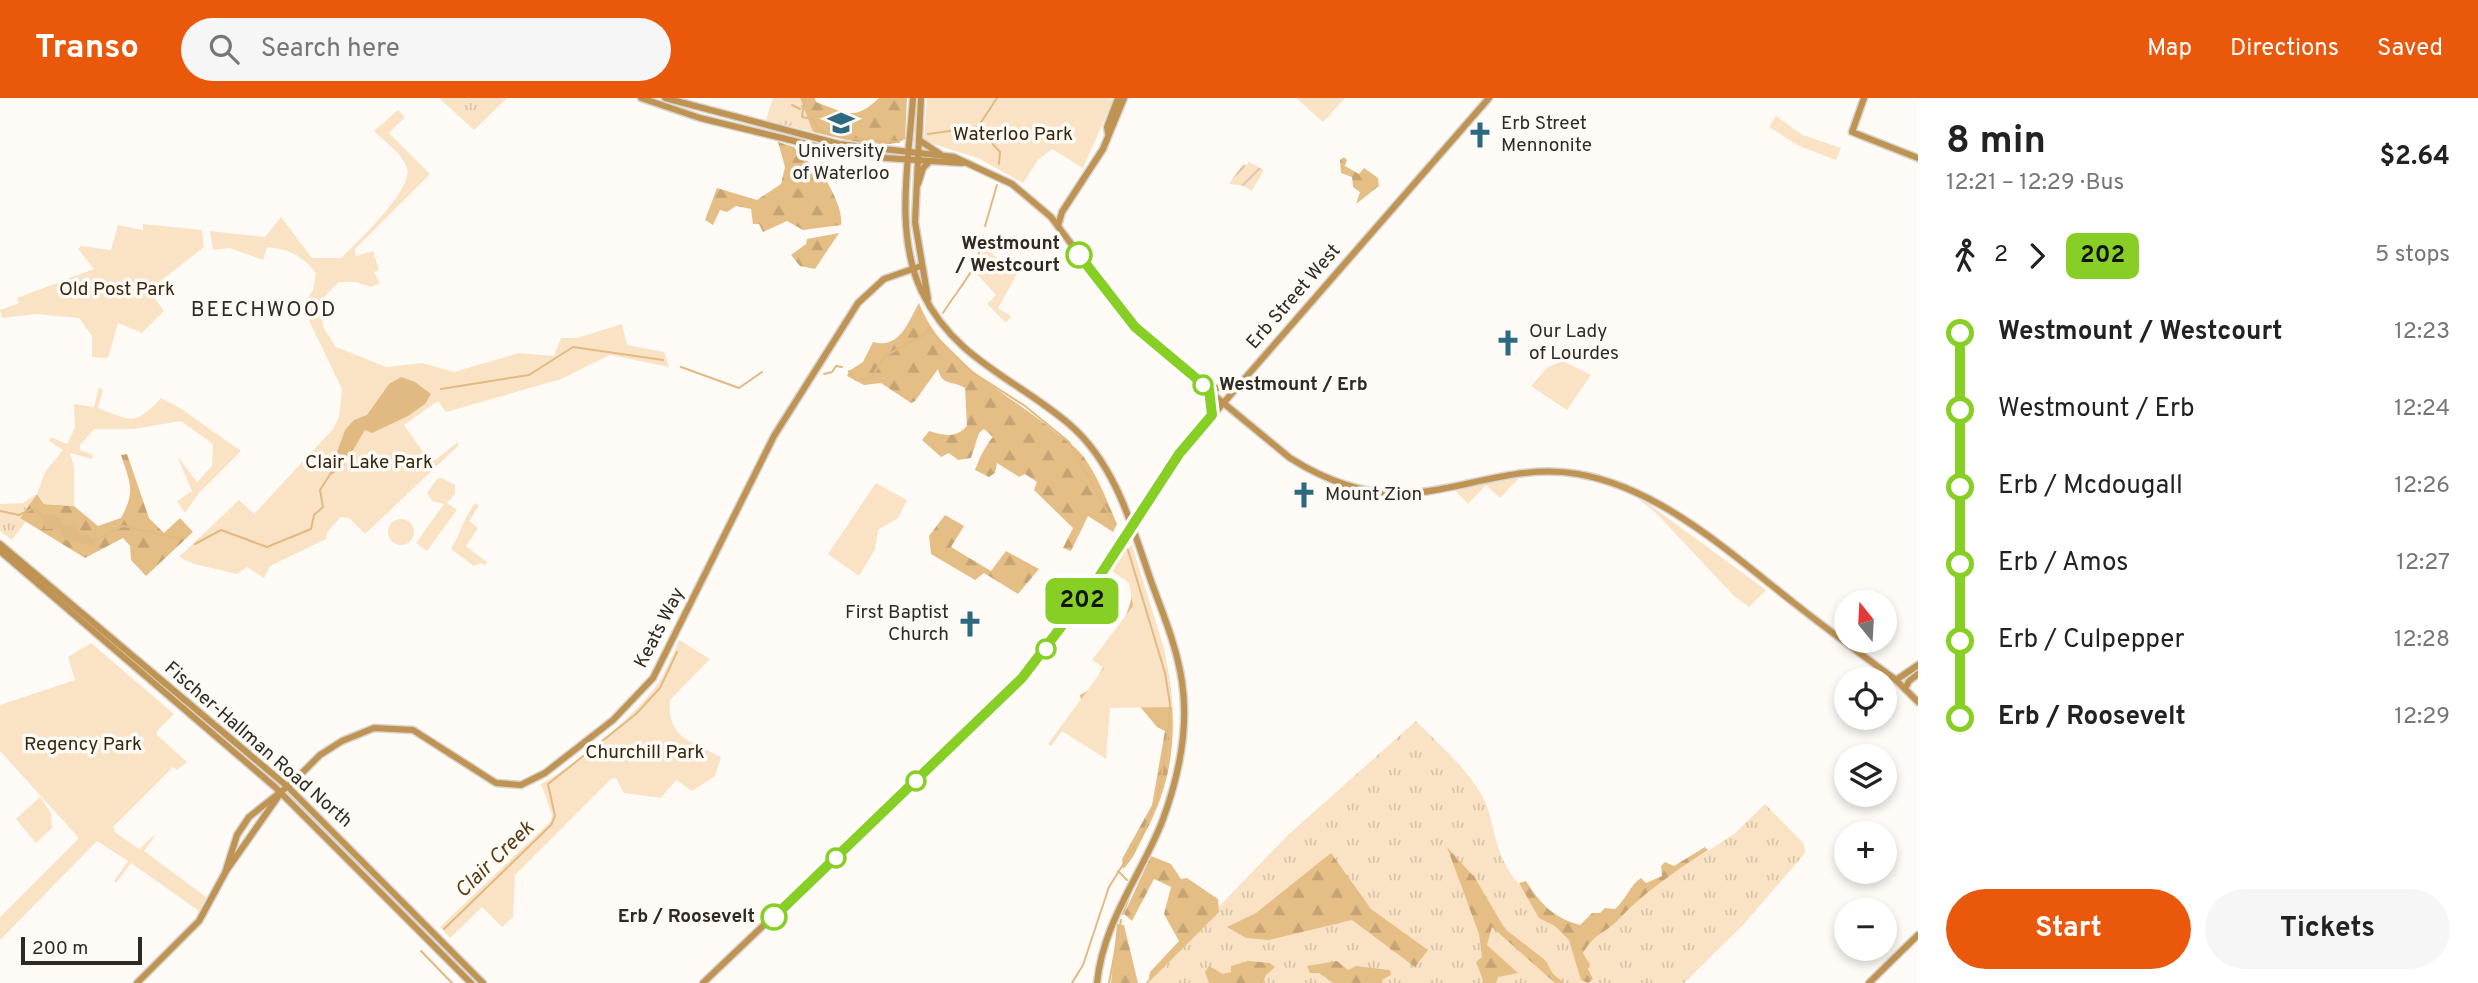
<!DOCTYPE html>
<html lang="en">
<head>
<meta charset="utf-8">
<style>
  :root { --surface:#fff; --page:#f6f6f6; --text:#222; --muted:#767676; --accent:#ea580c }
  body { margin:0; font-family:Overpass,sans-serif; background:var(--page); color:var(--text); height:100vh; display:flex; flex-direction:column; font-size:26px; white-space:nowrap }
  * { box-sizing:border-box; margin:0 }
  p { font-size:23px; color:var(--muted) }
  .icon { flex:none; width:38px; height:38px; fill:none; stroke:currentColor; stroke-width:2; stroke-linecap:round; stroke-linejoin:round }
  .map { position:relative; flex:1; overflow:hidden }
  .drawer { display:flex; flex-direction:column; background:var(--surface); width:560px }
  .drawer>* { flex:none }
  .badge { padding:0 14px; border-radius:10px; font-size:24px; line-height:46px }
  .needle { width:46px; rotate:342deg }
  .buttons { position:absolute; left:1834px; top:492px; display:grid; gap:14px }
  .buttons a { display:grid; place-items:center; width:63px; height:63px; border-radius:50%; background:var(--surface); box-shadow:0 4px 10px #0003; font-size:35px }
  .scale { position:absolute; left:21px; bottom:18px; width:121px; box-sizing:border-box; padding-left:7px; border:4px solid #302a22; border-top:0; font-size:19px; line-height:24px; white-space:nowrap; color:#302a22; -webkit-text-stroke:5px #fefbf7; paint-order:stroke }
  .map>.badge { position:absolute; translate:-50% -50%; box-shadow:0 0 0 4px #fff }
  .legs { display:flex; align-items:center; gap:10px; height:77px; padding:0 28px; font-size:23px }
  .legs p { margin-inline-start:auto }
  .head { display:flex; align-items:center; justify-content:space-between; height:119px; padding:0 28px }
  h1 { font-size:38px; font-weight:700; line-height:52px }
  .primary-button { display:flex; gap:14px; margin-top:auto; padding:14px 28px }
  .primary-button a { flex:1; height:80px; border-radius:42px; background:var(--accent); color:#fff; font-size:28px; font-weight:700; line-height:80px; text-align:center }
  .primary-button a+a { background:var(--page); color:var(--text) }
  ul { padding:0 28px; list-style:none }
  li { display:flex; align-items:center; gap:24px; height:77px; font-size:26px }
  li i { display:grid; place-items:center; width:10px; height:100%; margin:0 9px; background:currentColor }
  li i::after { content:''; width:18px; height:18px; margin:-9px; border:5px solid; border-radius:50%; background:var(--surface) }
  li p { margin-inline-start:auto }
  li:first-child i { background:linear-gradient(#0000 50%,currentColor 0) }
  li:last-child i { background:linear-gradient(currentColor 50%,#0000 0) }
  header { display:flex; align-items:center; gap:42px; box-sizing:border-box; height:98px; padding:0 35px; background:var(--accent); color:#fff }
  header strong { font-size:33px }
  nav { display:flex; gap:38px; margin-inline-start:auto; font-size:24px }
  .search { width:490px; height:63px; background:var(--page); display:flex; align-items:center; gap:18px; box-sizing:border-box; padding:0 24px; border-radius:38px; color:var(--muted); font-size:26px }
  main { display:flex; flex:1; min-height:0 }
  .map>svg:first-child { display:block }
</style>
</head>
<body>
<header>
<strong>Transo</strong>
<div class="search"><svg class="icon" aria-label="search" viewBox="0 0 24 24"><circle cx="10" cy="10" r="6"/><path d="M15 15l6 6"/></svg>Search here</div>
<nav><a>Map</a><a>Directions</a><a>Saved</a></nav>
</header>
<main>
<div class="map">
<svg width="1918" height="885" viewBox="0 0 1918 885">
  <defs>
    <pattern id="grass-tufts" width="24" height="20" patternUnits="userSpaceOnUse" patternTransform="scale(1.75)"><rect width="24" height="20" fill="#f9e3c4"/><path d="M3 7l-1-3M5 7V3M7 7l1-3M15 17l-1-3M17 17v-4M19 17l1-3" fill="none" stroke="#d6c3a8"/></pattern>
    <pattern id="forest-firs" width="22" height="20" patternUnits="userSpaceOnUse" patternTransform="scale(1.75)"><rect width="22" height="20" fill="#e5be86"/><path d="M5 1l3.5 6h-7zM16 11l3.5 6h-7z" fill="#c5a373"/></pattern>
    <pattern id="garden-furrows" width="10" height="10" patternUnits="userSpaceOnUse" patternTransform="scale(1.75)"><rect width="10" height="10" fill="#f9e3c4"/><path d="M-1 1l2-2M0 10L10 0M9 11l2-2" fill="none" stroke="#d6c3a8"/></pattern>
  </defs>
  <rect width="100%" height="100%" fill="#fefbf7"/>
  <g fill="url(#grass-tufts)">
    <path d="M439 0H507L474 32Z"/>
    <path d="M773 0H800L813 34 766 22Z"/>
    <path d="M37 396 20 419 26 423 12 442 0 433V406L23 405Z"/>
    <path d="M1416 623C1438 646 1465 668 1481 696 1492 714 1493 738 1501 757 1517 795 1549 814 1582 834L1734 736 1765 706 1804 746 1805 755 1744 826 1684 885H1145L1288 737Z"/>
  </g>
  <g fill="url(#forest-firs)">
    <path d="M800 0H815L816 4C846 15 854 24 879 0H907L905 41C886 54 835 39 813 34Z"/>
    <path d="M778 44 794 49C801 60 809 64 818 72 828 82 844 113 841 127L803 132 787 123 763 134 759 126H753L751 111 736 108 727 114 720 112 713 127 705 122 717 90 757 102 781 86 785 69Z"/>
    <path d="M1344 59 1347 62 1345 68 1359 76 1364 70 1378 80 1379 88 1356 106 1360 94 1353 89 1352 79 1341 75 1340 62Z"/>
    <path d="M839 135 815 171 800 168 791 157 806 146 807 141Z"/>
    <path d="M919 205C942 265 1009 295 1055 334 1064 341 1076 349 1083 358 1098 378 1107 403 1117 426L1113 434 1088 418 1071 453 1063 450 1073 430 1034 392 1037 384 1025 376 1019 379 997 365 995 375 989 379 975 372C979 361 985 348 993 339L984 331 979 335 971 360 958 362 949 355 941 359 922 342 929 333C944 337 955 341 967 328L965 290C953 282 942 289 938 271L915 303 911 305 881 285 864 287 847 278 849 273 863 264 873 244C900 251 907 226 919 205Z"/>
    <path d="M127 356 149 420 164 435 180 420 193 434 146 478 131 462 130 448 123 440 85 460 20 420 37 396 44 406 74 408 98 428 121 420C136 393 130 385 121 357Z"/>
    <path d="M945 417 964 428 951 449 991 473 1006 453 1039 471 1018 496 984 475 975 482 931 456 929 438Z"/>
    <path d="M1144 492C1175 572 1189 655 1145 735 1139 746 1133 763 1123 771L1122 761 1152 707 1165 633 1157 629 1137 605 1081 602 1080 597C1085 594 1090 592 1093 587 1103 574 1130 513 1132 497Z"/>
    <path d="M1447 749 1475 780 1505 831 1545 862 1553 876 1564 885H1555L1492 829 1487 847 1518 875 1498 879 1496 885H1484L1476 864 1482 859 1479 836Z"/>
    <path d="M1705 749 1708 752C1676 773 1644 794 1618 822 1605 836 1596 833 1583 855L1590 867 1588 871 1593 881 1588 885 1581 882 1569 842 1555 828 1539 820 1519 785 1526 783C1540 805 1553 820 1580 827L1592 815H1600L1605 810 1615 811C1626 802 1630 787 1641 780L1646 785 1662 778 1661 768 1665 764 1674 768Z"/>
    <path d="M1331 755 1371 811 1428 852 1415 869 1352 822 1269 842 1246 840 1227 829 1256 815Z"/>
    <path d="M1151 758 1171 766 1181 781 1187 780 1218 801 1219 814 1148 885 1150 874 1179 843 1164 816 1171 789 1154 781 1132 823 1124 816Z"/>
    <path d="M1117 826 1124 827 1138 885H1111Z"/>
    <path d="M1248 863 1270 865 1275 869 1266 877 1263 885H1209L1205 874 1209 868 1223 876 1231 874V868Z"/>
    <path d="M1337 863 1348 872 1356 868 1390 872 1391 877 1383 881 1382 885H1333L1319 875H1310L1307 868Z"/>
  </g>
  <g fill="#f9e3c4">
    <path d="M927 0H1114L1083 70 1052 51 1038 62 1023 85 978 60 924 43Z"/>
    <path d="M1296 0H1345L1323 24Z"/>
    <path d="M398 12 405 19 389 35 430 76 355 151 356 158 373 153 379 172 374 174 380 185 371 189 356 184H339L321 202 323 229 336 249 386 269 422 265 454 274 519 255 554 258 561 240H577L622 226 627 247 664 254 669 269 610 257 561 281 446 314 438 303 404 327 431 365 458 344V348L365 436 349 420 341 419 327 434 326 441 270 468 264 480 247 469 237 476 194 466 179 459 239 402 254 416 333 331 339 319 342 291 302 208 313 192 316 175C302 157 288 151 267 149L263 162 230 150 213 152 210 133 265 139 281 119 312 160H341C357 144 414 91 407 70 403 56 384 43 374 33Z"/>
    <path d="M1776 18 1803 37 1841 50 1836 62 1797 47 1769 29Z"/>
    <path d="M143 126 202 132 204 149 149 192 164 213 142 235 118 225 108 260 92 259V238L79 220 36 216 2 220 0 212 19 205 17 200 94 171 78 151 81 148 111 152 118 127 143 132Z"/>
    <path d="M984 148 1009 171 1017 164 1021 169 998 210 1011 218 1006 225 987 206 996 197 977 176Z"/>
    <path d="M1563 263 1591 277 1567 312 1531 288 1548 269Z"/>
    <path d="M99 289 103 292 98 310C132 323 135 328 161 300L180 310 241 353 198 396 185 415 177 403 192 393 177 358 197 384 212 368 213 346 181 323 134 331H94L80 347V352L93 357 92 361 70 355 74 369V408L44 406 37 396 45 374 63 352 49 343 51 339 67 346 75 330 74 306 94 309Z"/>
    <path d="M442 380 455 387V396L447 405 457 412 427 453 416 445 444 406 432 403 427 395 437 381Z"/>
    <path d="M1519 380 1500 400 1486 387 1468 406 1455 392Z"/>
    <path d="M876 385 907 402 898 420 878 432 875 451 859 478 828 456Z"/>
    <path d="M1636 399 1647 405 1766 492 1749 509 1734 498 1656 415Z"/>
    <path d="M475 405 479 408 469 423 478 430 466 448 487 464 485 468 482 465 474 468 451 451C461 434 463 422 475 405Z"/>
    <circle cx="401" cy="434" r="13"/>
    <path d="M1132 447 1165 554 1173 609 1110 610 1106 661 1062 633 1051 648 1048 646 1104 570 1092 562 1133 508 1129 485 1112 473 1126 451Z"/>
    <path d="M679 542 710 561 670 602C666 640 693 644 721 659L715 678 692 693 676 682 661 700 624 695 616 680H612L515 777 513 819 502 829 482 809 450 840 440 829 551 723 552 716 541 686C574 668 631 621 654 591 665 577 672 558 679 542Z"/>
    <path d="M91 545 174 616 157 633V637L187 664 177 672 173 669 113 729 116 735 139 751 157 735 144 753 206 799 199 813 131 765 116 785 114 783 128 763 97 743 0 842V819L79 740 0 653V607L75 582 68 559Z"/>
    <path d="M40 699 51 715 52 730 36 745 16 721Z"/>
  </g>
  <path fill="url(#garden-furrows)" d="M1249 64 1264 72 1252 93 1244 88 1229 86 1243 66 1247 68Z"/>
  <g fill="#e1ba83">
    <path d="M401 279 415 284 431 296 425 306 408 318 372 335 365 332 343 369 328 379 345 332 354 322 367 317 389 286Z"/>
    <path d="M41 417H55L65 429 75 426 79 437H89L96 448 65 442 60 431H45Z"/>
  </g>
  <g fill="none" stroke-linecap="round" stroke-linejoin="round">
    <g stroke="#e1ba83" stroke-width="2">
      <path d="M805 0 802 19 813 21 818 32 845 40 899 44"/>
      <path d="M792 7 800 11"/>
      <path d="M978 30 1000 54 999 66"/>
      <path d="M928 36 978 29 997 0"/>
      <path d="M985 128 997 87"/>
      <path d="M943 215C961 186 978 173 983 138"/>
      <path d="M929 232 972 274 1025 308 1069 344 1115 427"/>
      <path d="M681 269 739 290 762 274"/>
      <path d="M849 273 856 282 871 280 885 258 922 238 930 230"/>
      <path d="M824 276 832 274 836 268 842 269"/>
      <path d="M441 291 529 277 573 249 663 262"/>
      <path d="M0 413 19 417 34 410 41 417"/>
      <path d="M94 443 123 428 181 441"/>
      <path d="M195 446 221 432 267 449 311 431 314 417 323 409 320 392 329 378"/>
      <path d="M1118 773 1127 782"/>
      <path d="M1123 816 1131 794"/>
      <path d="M444 831 551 727 555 718 548 686 636 616 660 590 677 554"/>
      <path d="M421 853 452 885"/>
      <path d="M1072 885 1083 867 1109 789 1144 733 1159 695 1168 636 1170 606 1165 575 1128 452"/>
      <path d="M1109 885 1121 822"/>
    </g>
    <g stroke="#d9d5d1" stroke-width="9">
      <g id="secondary">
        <path d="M641 0 700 20 831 52 886 60 962 65"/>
        <path d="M665 0 839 46 954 59 1012 86 1051 119 1126 219 1153 247 1290 360C1328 384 1370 399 1415 395 1471 389 1521 366 1578 376 1660 390 1730 455 1794 505 1828 532 1862 557 1896 582L1918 604"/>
        <path d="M913 0C909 61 894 136 922 194 955 262 1015 280 1069 326 1115 365 1132 428 1151 483 1163 516 1177 549 1182 584 1189 630 1178 681 1162 724 1140 779 1103 824 1097 885"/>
        <path d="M921 0 915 124 928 201"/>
        <path d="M1864 0 1852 34 1918 60"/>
        <path d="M1108 35 1107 29 1118 0"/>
        <path d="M919 42 940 56"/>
        <path d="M918 86 923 70 930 63"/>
        <path d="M1058 128 1062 114 1103 51 1124 0"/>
        <path d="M1209 291 1238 288"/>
        <path d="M1209 291 1212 317"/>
        <path d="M0 446 288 689 483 885"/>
        <path d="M0 453 275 689 471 885"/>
        <path d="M1896 582 1918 567"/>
        <path d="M1905 591 1909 583 1918 576"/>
        <path d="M226 773 280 696"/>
        <path d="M137 885 199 823 225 775 237 737 249 719 292 685 320 657 342 643 374 630 413 632 496 685 521 687 545 675 613 622 653 580 774 338 858 205 884 181 921 168"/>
        <path d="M703 885 1012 591 1097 482 1179 356 1489 0"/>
        <path d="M1869 885 1918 837"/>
      </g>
    </g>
    <use href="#secondary" stroke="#bf9352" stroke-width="6"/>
  </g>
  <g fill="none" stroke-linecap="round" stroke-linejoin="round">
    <g stroke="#fff" stroke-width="16">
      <path id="line-1" d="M774 819 1022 580 1097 482 1179 356 1212 317 1209 291 1135 229 1079 157"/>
    </g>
    <use href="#line-1" stroke="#87cf25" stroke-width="10"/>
  </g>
  <defs>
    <g id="university-bare" transform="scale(2.1)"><path d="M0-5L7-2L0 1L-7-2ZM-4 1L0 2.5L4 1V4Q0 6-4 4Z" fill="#2d6a81" stroke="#fefbf7" stroke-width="2.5" paint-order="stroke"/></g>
    <g id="church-bare" transform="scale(2.1)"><path d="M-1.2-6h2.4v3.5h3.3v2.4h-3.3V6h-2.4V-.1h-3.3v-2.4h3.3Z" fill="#2d6a81" stroke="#fefbf7" stroke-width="2.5" paint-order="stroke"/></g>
  </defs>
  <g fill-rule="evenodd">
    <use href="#university-bare" x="841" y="25"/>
    <use href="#church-bare" x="1480" y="37"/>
    <use href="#church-bare" x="1508" y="245"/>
    <use href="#church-bare" x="1304" y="397"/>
    <use href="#church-bare" x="970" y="526"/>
  </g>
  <g fill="#fff" stroke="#87cf25" stroke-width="3.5">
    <circle cx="1079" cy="157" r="12"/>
    <circle cx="1203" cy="287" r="9"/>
    <circle cx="1046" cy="551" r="9"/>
    <circle cx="916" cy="683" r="9"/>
    <circle cx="836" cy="760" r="9"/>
    <circle cx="774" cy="819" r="12"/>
  </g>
  <g text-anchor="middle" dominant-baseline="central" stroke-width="7" stroke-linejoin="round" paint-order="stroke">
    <g font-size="19" fill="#302a22" stroke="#fefbf7" text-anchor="start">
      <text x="1501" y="26">Erb Street<tspan x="1501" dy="22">Mennonite</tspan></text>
      <text x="841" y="54" text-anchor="middle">University<tspan x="841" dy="22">of Waterloo</tspan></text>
      <text x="1529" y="234">Our Lady<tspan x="1529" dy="22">of Lourdes</tspan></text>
      <text x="1325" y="397">Mount Zion</text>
      <text x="949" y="515" text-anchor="end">First Baptist<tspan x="949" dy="22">Church</tspan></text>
    </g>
    <g font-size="19" fill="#37270d" stroke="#fefbf7">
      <text x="1013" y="37">Waterloo Park</text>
      <text x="117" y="192">Old Post Park</text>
      <text x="369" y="365">Clair Lake Park</text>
      <text x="83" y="647">Regency Park</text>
      <text x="645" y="655">Churchill Park</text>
    </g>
    <g font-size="19" font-weight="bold" fill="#302a22" stroke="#fefbf7" text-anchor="end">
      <text x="1060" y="146">Westmount<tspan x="1060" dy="22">/ Westcourt</tspan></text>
      <text x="1219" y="287" text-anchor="start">Westmount / Erb</text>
      <text x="755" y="819">Erb / Roosevelt</text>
    </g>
    <g font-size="19" fill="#302a22" stroke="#fefbf7">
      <text transform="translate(1294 199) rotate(-49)">Erb Street West</text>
      <text transform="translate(660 530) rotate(-63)">Keats Way</text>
      <text transform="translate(258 647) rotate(41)">Fischer-Hallman Road North</text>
    </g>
    <g font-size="21" letter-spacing="2" fill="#302a22" stroke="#fefbf7">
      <text x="264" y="212">BEECHWOOD</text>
    </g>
    <g font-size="21" font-style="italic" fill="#583d12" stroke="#fefbf7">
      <text transform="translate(495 762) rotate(-44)">Clair Creek</text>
    </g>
  </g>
</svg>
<div class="buttons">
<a><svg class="needle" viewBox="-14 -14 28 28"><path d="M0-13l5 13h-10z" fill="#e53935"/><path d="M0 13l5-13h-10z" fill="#767676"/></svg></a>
<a><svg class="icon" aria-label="locate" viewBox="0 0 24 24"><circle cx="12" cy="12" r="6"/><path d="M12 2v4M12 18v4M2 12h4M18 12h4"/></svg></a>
<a><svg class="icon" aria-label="layers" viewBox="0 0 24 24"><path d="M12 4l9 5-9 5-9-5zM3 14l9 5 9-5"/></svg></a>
<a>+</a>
<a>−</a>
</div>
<div class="scale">200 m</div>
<b class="badge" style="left:1082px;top:503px;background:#87cf25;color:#111">202</b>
</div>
<section class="drawer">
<div class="head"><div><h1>8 min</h1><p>12:21 – 12:29 · Bus</p></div><b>$2.64</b></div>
<div class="legs"><svg class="icon" aria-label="walk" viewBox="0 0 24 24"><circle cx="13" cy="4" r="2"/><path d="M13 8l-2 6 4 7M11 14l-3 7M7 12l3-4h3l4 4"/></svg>2<svg class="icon" aria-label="forward" viewBox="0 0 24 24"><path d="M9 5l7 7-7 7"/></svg><b class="badge" style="background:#87cf25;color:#111">202</b><p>5 stops</p></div>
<ul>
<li><i style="color:#87cf25"></i><b>Westmount / Westcourt</b><p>12:23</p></li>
<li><i style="color:#87cf25"></i><span>Westmount / Erb</span><p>12:24</p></li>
<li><i style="color:#87cf25"></i><span>Erb / Mcdougall</span><p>12:26</p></li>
<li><i style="color:#87cf25"></i><span>Erb / Amos</span><p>12:27</p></li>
<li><i style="color:#87cf25"></i><span>Erb / Culpepper</span><p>12:28</p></li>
<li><i style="color:#87cf25"></i><b>Erb / Roosevelt</b><p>12:29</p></li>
</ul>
<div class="primary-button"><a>Start</a><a>Tickets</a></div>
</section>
</main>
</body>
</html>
